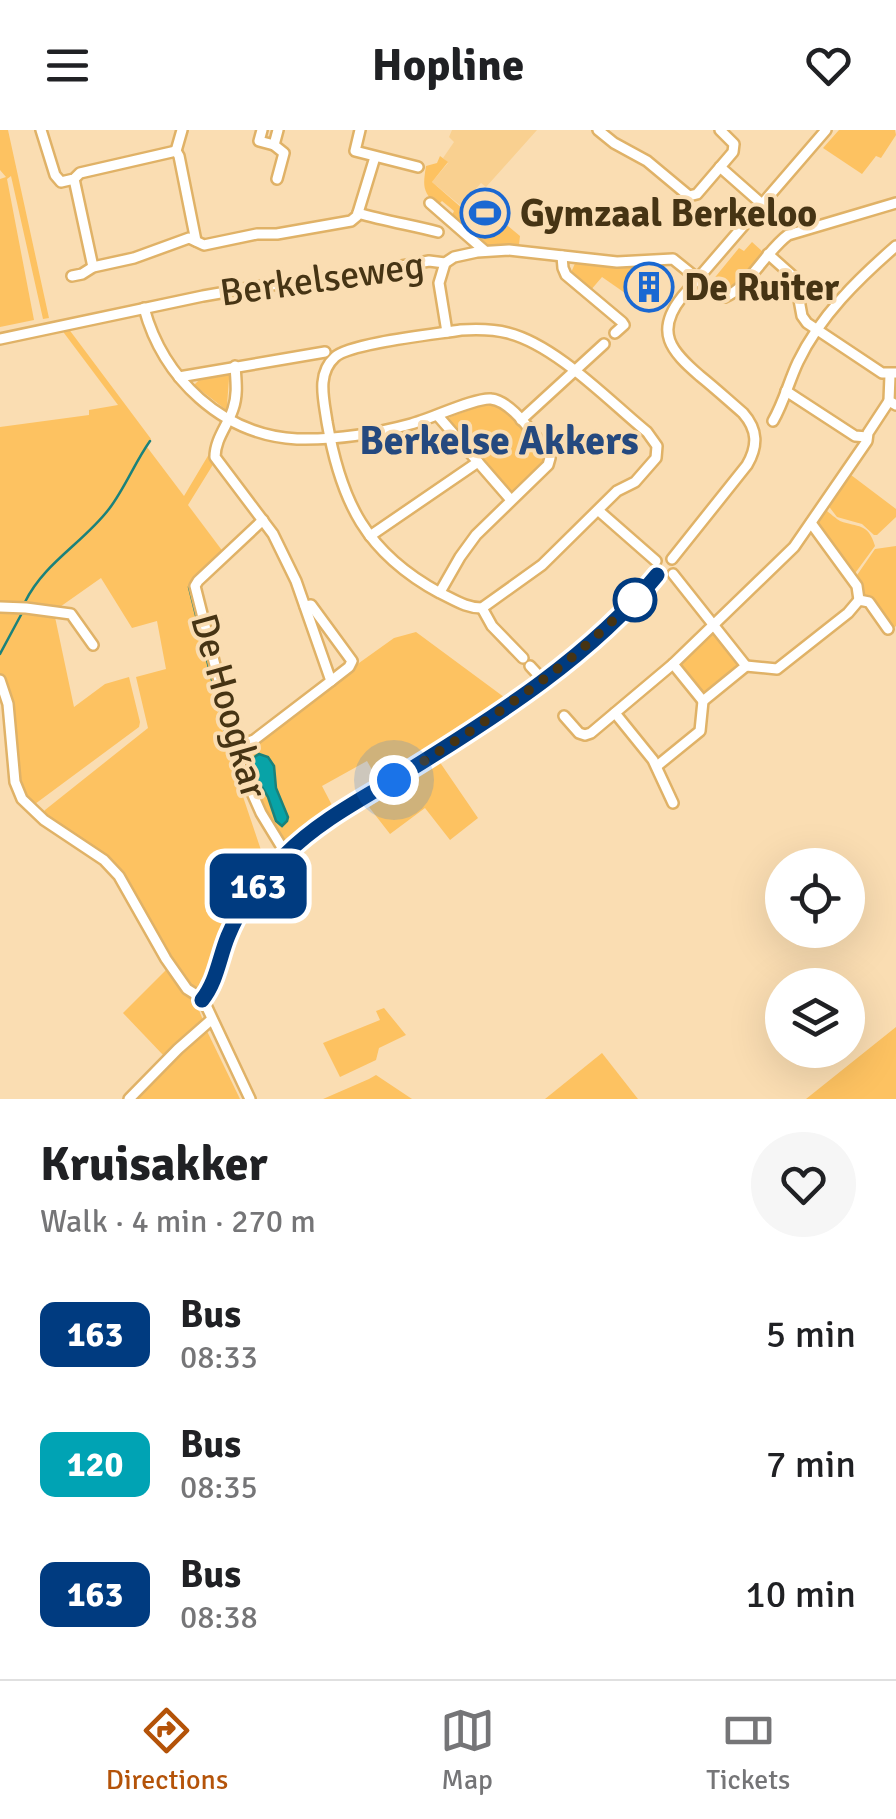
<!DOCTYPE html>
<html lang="en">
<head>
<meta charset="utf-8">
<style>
  :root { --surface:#fff; --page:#f6f6f6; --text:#202124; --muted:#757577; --line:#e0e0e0; --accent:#b45309 }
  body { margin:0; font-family:Signika,sans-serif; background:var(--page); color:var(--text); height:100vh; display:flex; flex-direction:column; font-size:38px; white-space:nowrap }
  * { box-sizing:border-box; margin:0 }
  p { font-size:32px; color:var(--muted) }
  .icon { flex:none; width:55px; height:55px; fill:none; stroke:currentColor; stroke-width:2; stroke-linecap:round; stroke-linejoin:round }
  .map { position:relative; height:969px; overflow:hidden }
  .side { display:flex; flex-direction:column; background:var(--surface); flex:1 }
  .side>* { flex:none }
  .badge { padding:0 20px; border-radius:15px; font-size:35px; line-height:65px }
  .fabs { position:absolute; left:765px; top:718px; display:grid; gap:20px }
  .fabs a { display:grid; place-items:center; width:100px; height:100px; border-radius:50%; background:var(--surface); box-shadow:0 10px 40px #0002; font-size:50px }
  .you { position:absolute; width:50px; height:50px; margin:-25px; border:8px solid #fff; border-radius:50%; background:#1a73e8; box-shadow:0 0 0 15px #1a73e833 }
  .map>.badge { position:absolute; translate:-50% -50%; box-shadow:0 0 0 5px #fff }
  .round { display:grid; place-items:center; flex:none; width:105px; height:105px; border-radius:52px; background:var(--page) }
  .head { display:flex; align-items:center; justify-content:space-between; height:170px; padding:0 40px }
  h1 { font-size:48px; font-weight:700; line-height:75px }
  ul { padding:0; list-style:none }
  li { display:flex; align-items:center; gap:30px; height:130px; padding:0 40px }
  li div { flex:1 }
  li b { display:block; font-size:38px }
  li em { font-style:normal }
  li .badge { min-width:110px; font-weight:700; text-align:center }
  header { display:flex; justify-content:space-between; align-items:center; height:130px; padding:0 40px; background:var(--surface); font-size:45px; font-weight:700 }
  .dock { display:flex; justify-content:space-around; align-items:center; height:140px; border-top:2px solid var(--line); background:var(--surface); font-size:28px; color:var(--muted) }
  .dock a { display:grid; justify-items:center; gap:5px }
  .dock .current { color:var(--accent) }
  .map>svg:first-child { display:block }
</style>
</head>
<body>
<header><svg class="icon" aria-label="menu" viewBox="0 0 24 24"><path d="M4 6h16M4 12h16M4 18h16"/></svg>Hopline<svg class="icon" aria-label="heart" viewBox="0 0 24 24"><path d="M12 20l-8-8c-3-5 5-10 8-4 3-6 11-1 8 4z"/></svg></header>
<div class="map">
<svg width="896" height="969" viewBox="0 0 896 969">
  <rect width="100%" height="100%" fill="#faddb2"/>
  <path fill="#f9d090" d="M452 0H537L486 57 481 53 461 76 432 52 448 33 443 28 454 12 449 7Z"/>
  <g fill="#fdc261" fill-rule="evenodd">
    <path d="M0 0H8L49 188 43 189 11 46 7 49 34 190 0 197V49L6 47 0 40Z"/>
    <path d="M839 0H895L896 5 881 28 876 26 862 44 823 18Z"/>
    <path d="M440 26 448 32 432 52 463 79 459 84 472 96 480 87 483 89 490 81 520 106 519 115 484 116 451 87 454 81 442 71 437 76C422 61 423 56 426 36L437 33Z"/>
    <path d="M752 112 763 122V125L732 161 725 163 713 157 712 151 739 118 744 121Z"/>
    <path d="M576 131 640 138 634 147 631 149V153L625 163 602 147 590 161 570 145Z"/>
    <path d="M68 198 151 309 147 317 184 366 212 319 214 333 188 375 224 423 189 457 230 628 266 735 214 821 206 852 198 861C166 839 145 779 123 745L117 738 42 684 45 680 148 598 136 547 166 539 157 491 132 498 101 448 57 479 25 473 21 480 55 487 74 577 105 554 129 547 140 592 139 597 35 674 32 675C7 646 16 600 8 566 6 558 3 550 0 543V297L89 285V280L118 275 61 199Z"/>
    <path d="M233 243 229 249 227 275V278L231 277 229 282 194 255 200 249Z"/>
    <path d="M488 273C512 277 530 307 545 326V331L512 362 448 290 450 287Z"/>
    <path d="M851 345 896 379V387L877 405H874L862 394 837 387 827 374Z"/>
    <path d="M826 380C828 382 838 390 840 391 858 398 868 392 875 416L853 446V441L818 394Z"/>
    <path d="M896 416V496L892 499 871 470 862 466 855 448 875 419Z"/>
    <path d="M416 502 508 570 380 654 367 631 322 656 335 681 292 712 280 710 257 669 241 628 244 622 359 533 394 508ZM255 625 274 636 276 658 288 687 273 685 268 667 252 634Z"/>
    <path d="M713 502 718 504 740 531V537L704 564 699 562 679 534 681 530Z"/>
    <path d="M439 631 478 688 450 710 425 678 390 704 369 677Z"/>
    <path d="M167 839 198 878 203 890 165 927 123 883Z"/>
    <path d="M384 878 406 905 379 918 376 930 340 947 323 913 380 890 376 881Z"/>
    <path d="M205 897 240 969H133Z"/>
    <path d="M896 897V969H806Z"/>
    <path d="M602 923 638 969H545Z"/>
    <path d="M376 945 412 969H323L369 949Z"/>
  </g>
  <path fill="#08a3a7" stroke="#1b827b" stroke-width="2.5" d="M259 624 268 627 274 636 276 658 288 687 287 691 282 696 276 691 268 667 253 642V628Z"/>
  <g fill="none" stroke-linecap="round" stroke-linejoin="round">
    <g stroke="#1b827b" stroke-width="2.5">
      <path d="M189 457 229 619"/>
      <path d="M25 472C44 433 83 413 109 379 125 358 135 332 150 311"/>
      <path d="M0 524 22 483"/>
    </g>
    <g stroke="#e0b267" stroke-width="14">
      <g id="street">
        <path d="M41 0 55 45 61 52 74 49 80 43 176 21 179 26 196 111"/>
        <path d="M262 0 259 11 274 15 284 23 277 49"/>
        <path d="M360 0 355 21 418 37"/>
        <path d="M598 0 614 13 647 31 689 66 697 64 733 22 734 14 720 0"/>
        <path d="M274 15 278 0"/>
        <path d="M176 21 182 0"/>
        <path d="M720 37 762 74"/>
        <path d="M74 49 93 137"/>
        <path d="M430 73 485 121"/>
        <path d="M358 83C385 91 411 95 438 102"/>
        <path d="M768 124 795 148 802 186 807 193 882 243H896"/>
        <path d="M562 126 563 138 566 145 622 192 624 195 615 203"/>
        <path d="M445 133 439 153 447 202"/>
        <path d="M72 146 82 144 93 137 134 128 189 108 204 115 257 104H277L351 91 357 86 375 27"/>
        <path d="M144 178C163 248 222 305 297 309 335 310 374 304 411 294 430 289 477 267 491 269 512 271 533 305 547 320L550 328 548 335 476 405 460 427 440 462"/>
        <path d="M461 200C477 199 493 199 508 203 556 215 609 271 647 302L657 316 656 328 635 352 617 361 542 435 482 478C466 478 455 470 440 463 366 423 341 372 327 292 324 270 316 244 335 227 350 213 437 204 461 200Z"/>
        <path d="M0 209 203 166 255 157 353 145 429 131 445 133 454 127 477 122 509 120 617 132 673 129 714 162 725 167C748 158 766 121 788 105L896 73"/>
        <path d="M890 245 889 271 896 275"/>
        <path d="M179 247 325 222"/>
        <path d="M786 261 855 306 867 307"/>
        <path d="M438 286 511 370"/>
        <path d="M521 290 604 214"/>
        <path d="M773 291C784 272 789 251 798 232 820 186 858 149 896 116"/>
        <path d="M599 381 656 431"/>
        <path d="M263 390 198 451 195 456 241 638 261 683 286 724"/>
        <path d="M811 393 857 456 859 470"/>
        <path d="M370 406 478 332"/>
        <path d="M672 429 747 335C758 316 758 300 743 283 729 271 715 258 700 246 671 221 654 202 682 167L826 0"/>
        <path d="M305 476 311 475 352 531 349 537 331 551"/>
        <path d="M0 477 26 478 71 484 93 515"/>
        <path d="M482 478 492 496 523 528"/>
        <path d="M673 534 703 571 746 536 673 444"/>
        <path d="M530 536 543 550"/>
        <path d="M746 536 777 539 848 483 859 470 869 472 888 499"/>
        <path d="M0 550 8 574 15 652 22 669 44 690 104 730 119 746 166 829 187 859 203 869 250 969"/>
        <path d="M615 583 653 630 673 673"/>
        <path d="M564 586 579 603 585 605 591 603 673 534 794 417 867 311 868 303 889 271"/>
        <path d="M235 617 254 610 331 551 296 451 273 404 215 327C215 309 228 295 233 279 238 265 236 251 235 236"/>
        <path d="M657 636 700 601 703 571"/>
        <path d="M203 869C217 851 219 828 228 806 240 776 262 747 285 725 322 688 368 666 411 639 497 587 594 524 657 445"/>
        <path d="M129 969 178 919 211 890"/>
      </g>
    </g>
    <use href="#street" stroke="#fff" stroke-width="9"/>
  </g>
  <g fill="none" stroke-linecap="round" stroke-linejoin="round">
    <g stroke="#fff" stroke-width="22">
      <path id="line" d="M202 870C217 851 219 828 228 806 240 776 262 747 285 725 322 688 368 666 411 639 498 585 592 525 657 445"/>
    </g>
    <use href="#line" stroke="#003b80" stroke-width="15"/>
    <path stroke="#463414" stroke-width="10" stroke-dasharray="0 18" d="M394 650C453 613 512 575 566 532 590 513 612 491 635 470"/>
  </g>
  <defs>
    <g id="stadium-ring" transform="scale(2.5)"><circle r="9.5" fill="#faddb2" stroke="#1a68d2" stroke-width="1.5"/><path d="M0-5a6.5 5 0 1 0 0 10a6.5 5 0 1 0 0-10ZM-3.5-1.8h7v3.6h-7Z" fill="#1a68d2"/></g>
    <g id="building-ring" transform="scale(2.5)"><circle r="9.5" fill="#faddb2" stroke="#1a68d2" stroke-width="1.5"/><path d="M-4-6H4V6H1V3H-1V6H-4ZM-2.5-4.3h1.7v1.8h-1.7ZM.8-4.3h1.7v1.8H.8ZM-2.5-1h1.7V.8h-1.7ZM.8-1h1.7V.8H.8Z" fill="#1a68d2"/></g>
  </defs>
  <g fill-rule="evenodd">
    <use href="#stadium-ring" x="485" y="83"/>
    <use href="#building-ring" x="649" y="157"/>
  </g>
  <circle fill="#fff" stroke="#003b80" stroke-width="5" cx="635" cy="470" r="20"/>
  <g text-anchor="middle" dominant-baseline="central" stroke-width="8" stroke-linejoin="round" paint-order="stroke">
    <g font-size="38" font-weight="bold" fill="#463414" stroke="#faddb2" text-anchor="start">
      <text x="520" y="83">Gymzaal Berkeloo</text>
      <text x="684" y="157">De Ruiter</text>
    </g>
    <g font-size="38" fill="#463414" stroke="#faddb2">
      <text transform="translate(322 149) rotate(-8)">Berkelseweg</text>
      <text transform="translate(229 576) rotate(74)">De Hoogkar</text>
    </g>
    <g font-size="40" font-weight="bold" fill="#25497f" stroke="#faddb2">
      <text x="499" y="311">Berkelse Akkers</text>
    </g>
  </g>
</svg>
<div class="fabs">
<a><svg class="icon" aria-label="locate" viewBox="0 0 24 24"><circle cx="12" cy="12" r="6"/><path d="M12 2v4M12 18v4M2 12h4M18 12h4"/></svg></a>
<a><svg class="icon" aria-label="layers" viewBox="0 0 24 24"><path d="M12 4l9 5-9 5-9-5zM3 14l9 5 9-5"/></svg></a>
</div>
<div class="you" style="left:394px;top:650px"></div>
<b class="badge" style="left:258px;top:756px;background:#003b80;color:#fff">163</b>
</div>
<section class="side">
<div class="head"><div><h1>Kruisakker</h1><p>Walk · 4 min · 270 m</p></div><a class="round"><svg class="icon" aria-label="heart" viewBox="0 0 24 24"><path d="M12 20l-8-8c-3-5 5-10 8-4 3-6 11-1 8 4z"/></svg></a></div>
<ul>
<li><span class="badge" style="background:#003b80;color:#fff">163</span><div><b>Bus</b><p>08:33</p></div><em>5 min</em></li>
<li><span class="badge" style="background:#00a3b4;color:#fff">120</span><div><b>Bus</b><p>08:35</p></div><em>7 min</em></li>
<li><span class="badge" style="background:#003b80;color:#fff">163</span><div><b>Bus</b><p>08:38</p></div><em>10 min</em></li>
</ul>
</section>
<nav class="dock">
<a class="current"><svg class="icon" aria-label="directions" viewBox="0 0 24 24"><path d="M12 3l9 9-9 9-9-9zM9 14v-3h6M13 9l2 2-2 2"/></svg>Directions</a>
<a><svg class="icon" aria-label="map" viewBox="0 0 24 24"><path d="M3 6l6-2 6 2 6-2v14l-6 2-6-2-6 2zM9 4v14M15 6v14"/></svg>Map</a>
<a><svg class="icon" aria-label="tickets" viewBox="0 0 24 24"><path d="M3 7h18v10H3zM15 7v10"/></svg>Tickets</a>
</nav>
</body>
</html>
